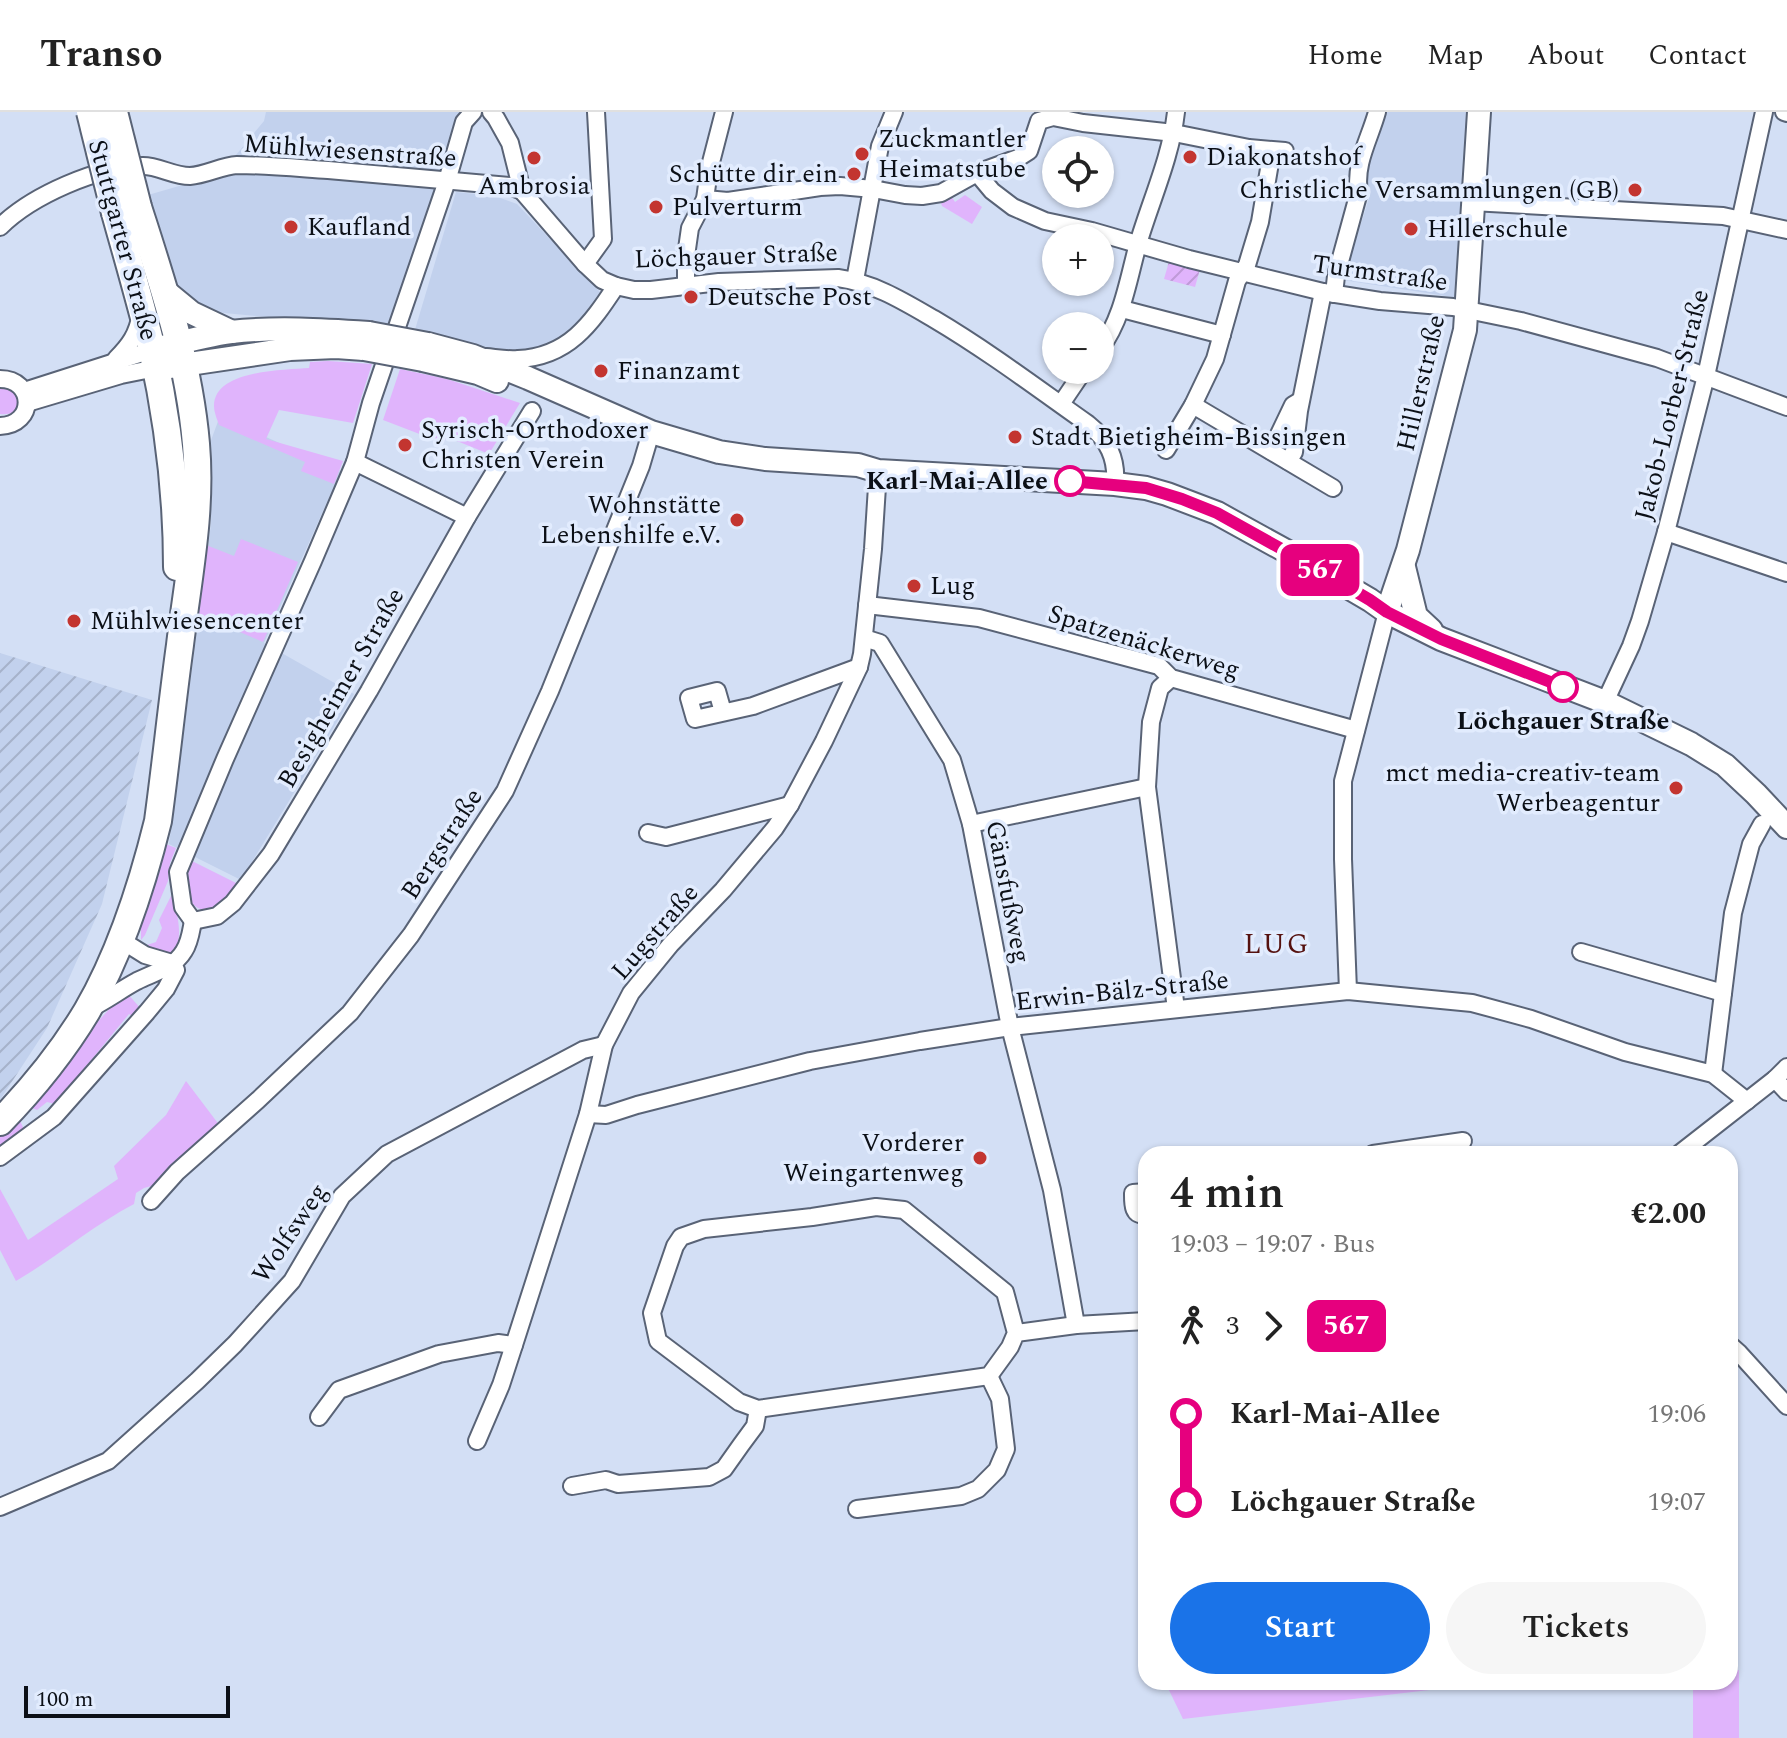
<!DOCTYPE html>
<html lang="en">
<head>
<meta charset="utf-8">
<style>
  :root { --surface:#fff; --page:#f6f6f6; --text:#222; --muted:#767676; --line:#e0e0e0; --accent:#1a73e8 }
  body { margin:0; font-family:Spectral,serif; background:var(--page); color:var(--text); height:100vh; display:flex; flex-direction:column; font-size:30px; white-space:nowrap }
  * { box-sizing:border-box; margin:0 }
  p { font-size:26px; color:var(--muted) }
  .icon { flex:none; width:44px; height:44px; fill:none; stroke:currentColor; stroke-width:2; stroke-linecap:round; stroke-linejoin:round }
  .map { position:relative; flex:1; overflow:hidden }
  .panel { position:absolute; left:1138px; top:1034px; width:600px; height:544px; display:flex; flex-direction:column; background:var(--surface); border-radius:24px; box-shadow:0 2px 6px #0004 }
  .panel>* { flex:none }
  .badge { padding:0 16px; border-radius:12px; font-size:28px; line-height:52px }
  .tools { position:absolute; left:1042px; top:24px; display:grid; gap:16px }
  .tools a { display:grid; place-items:center; width:72px; height:72px; border-radius:50%; background:var(--surface); box-shadow:0 2px 6px #0004; font-size:40px }
  .scale { position:absolute; left:24px; bottom:20px; width:206px; box-sizing:border-box; padding-left:8px; border:4px solid #0c1017; border-top:0; font-size:22px; line-height:28px; white-space:nowrap; color:#0c1017; -webkit-text-stroke:6px #e2ecfe; paint-order:stroke }
  .map>.badge { position:absolute; translate:-50% -50%; box-shadow:0 0 0 4px #fff }
  .legs { display:flex; align-items:center; gap:12px; height:88px; padding:0 32px; font-size:26px }
  .legs p { margin-inline-start:auto }
  .summary { display:flex; align-items:center; justify-content:space-between; height:136px; padding:0 32px }
  h1 { font-size:44px; font-weight:600; line-height:60px }
  .action { display:flex; gap:16px; margin-top:auto; padding:16px 32px }
  .action a { flex:1; height:92px; border-radius:48px; background:var(--accent); color:#fff; font-size:32px; font-weight:600; line-height:92px; text-align:center }
  .action a+a { background:var(--page); color:var(--text) }
  ul { padding:0 32px; list-style:none }
  li { display:flex; align-items:center; gap:28px; height:88px; font-size:30px }
  li i { display:grid; place-items:center; width:12px; height:100%; margin:0 10px; background:currentColor }
  li i::after { content:''; width:20px; height:20px; margin:-10px; border:6px solid; border-radius:50%; background:var(--surface) }
  li p { margin-inline-start:auto }
  li:first-child i { background:linear-gradient(#0000 50%,currentColor 0) }
  li:last-child i { background:linear-gradient(currentColor 50%,#0000 0) }
  header { display:flex; align-items:center; gap:48px; box-sizing:border-box; height:112px; padding:0 40px; background:var(--surface); border-bottom:2px solid var(--line) }
  header strong { font-size:38px }
  nav { display:flex; gap:44px; margin-inline-start:auto; font-size:28px }
  .map>svg:first-child { display:block }
</style>
</head>
<body>
<header>
<strong>Transo</strong>
<nav><a>Home</a><a>Map</a><a>About</a><a>Contact</a></nav>
</header>
<div class="map">
<svg width="1787" height="1626" viewBox="0 0 1787 1626">
  <defs>
    <pattern id="industrial-furrows" width="10" height="10" patternUnits="userSpaceOnUse" patternTransform="scale(2)"><rect width="10" height="10" fill="#c2d1ed"/><path d="M-1 1l2-2M0 10L10 0M9 11l2-2" fill="none" stroke="#a6b2ca"/></pattern>
    <pattern id="garden-furrows" width="10" height="10" patternUnits="userSpaceOnUse" patternTransform="scale(2)"><rect width="10" height="10" fill="#e0b4fc"/><path d="M-1 1l2-2M0 10L10 0M9 11l2-2" fill="none" stroke="#bf9ad7"/></pattern>
  </defs>
  <rect width="100%" height="100%" fill="#d3dff5"/>
  <g fill="#c2d1ed">
    <path d="M266 0H461L389 216 224 201 195 195 178 180 148 83 231 59V49L264 9Z"/>
    <path d="M1381 0H1470L1459 186 1343 168 1371 80 1370 75 1363 71Z"/>
    <path d="M456 80 495 84 517 92 601 181 594 196 566 226 548 237 501 244 414 221Z"/>
    <path d="M220 304 341 359 264 531 354 582 241 768 169 732 211 412 210 331Z"/>
  </g>
  <path fill="url(#industrial-furrows)" d="M0 541 152 588 102 792 47 916 0 988Z"/>
  <g fill="#e0b4fc">
    <path d="M965 83 982 95 972 112 942 94 941 91 951 84 955 90Z"/>
    <path d="M328 249 372 252 353 311 279 298 266 327 343 349 334 372 301 359 305 350 219 313C217 307 214 300 214 294 214 258 283 258 309 256L310 250Z"/>
    <path d="M400 257 447 267 520 291 489 342 447 325 443 331 383 308Z"/>
    <path d="M0 274 16 278C20 293 17 304 0 302Z"/>
    <path d="M241 427 298 450 263 530 198 502 206 433 234 444Z"/>
    <path d="M163 731 176 736 170 751 168 769 145 823 141 828V807Z"/>
    <path d="M192 749 238 772C211 823 171 791 192 749Z"/>
    <path d="M171 784 173 785C180 810 190 861 144 834L156 830 162 816 159 808Z"/>
    <path d="M127 881 141 897 134 905 129 902 55 992 47 990 37 998 32 996 19 1007 23 1015 21 1020 0 1036V1021L76 933 116 890Z"/>
    <path d="M186 969 220 1014 190 1038 155 1073 144 1076 136 1081 134 1092C92 1114 57 1145 16 1169L0 1138V1077L28 1128 118 1067 114 1054 166 1003Z"/>
    <path d="M1739 1558V1626H1693V1570H1730V1559Z"/>
    <path d="M1165 1570H1455V1575L1183 1607Z"/>
  </g>
  <path fill="url(#garden-furrows)" d="M1170 146 1201 154 1195 175 1164 167Z"/>
  <g fill="none" stroke-linecap="round" stroke-linejoin="round">
    <g stroke="#596376" stroke-width="20">
      <g id="street">
        <path d="M491 0 496 6 510 31 522 79 585 152 602 168 616 174 634 178H651L719 170 838 166C874 171 903 189 934 207 988 239 1037 276 1088 312 1108 328 1117 346 1115 372"/>
        <path d="M1784 0 1787 1"/>
        <path d="M977 61 992 79 1013 95 1045 109 1092 119 1189 147 1323 180 1380 189 1453 195 1521 209 1657 246 1787 295"/>
        <path d="M705 87 728 89 820 75 840 74 873 77 905 83 922 84 941 81 977 61 1018 46 1029 39 1039 9 1053 5 1083 11 1174 21 1249 36 1285 39"/>
        <path d="M1472 90 1723 104 1787 118"/>
        <path d="M0 115C31 84 98 54 143 54 159 54 173 64 190 64 206 63 221 54 237 53 267 53 298 56 328 58 389 63 449 69 510 74L522 79"/>
        <path d="M585 152 603 127 596 0"/>
        <path d="M855 168 880 34 894 0"/>
        <path d="M686 173V144L690 116 705 87 709 58 724 0"/>
        <path d="M1334 182 1336 164 1359 80C1354 52 1370 26 1377 0"/>
        <path d="M1122 197 1222 223"/>
        <path d="M1100 237C1123 206 1128 168 1138 132 1151 88 1171 45 1176 0"/>
        <path d="M486 245C497 246 508 248 518 247 568 245 591 212 616 174"/>
        <path d="M116 247C130 233 137 223 141 202"/>
        <path d="M0 267C35 267 36 313 0 314"/>
        <path d="M24 279 152 238"/>
        <path d="M27 291 121 263 156 256"/>
        <path d="M1061 292 1084 258"/>
        <path d="M1193 293 1333 376"/>
        <path d="M1166 338 1193 293 1215 247 1237 169 1247 153 1260 110 1272 39"/>
        <path d="M1271 339 1293 293 1298 290"/>
        <path d="M1288 349 1294 340 1299 299 1323 180"/>
        <path d="M355 350 467 405"/>
        <path d="M1666 420 1787 461"/>
        <path d="M867 493 979 506 1159 554 1171 566 1356 618"/>
        <path d="M864 526 880 531 952 648 971 712 1010 915 1052 1078 1076 1213"/>
        <path d="M1171 566 1160 576 1151 610 1147 675 1176 897"/>
        <path d="M1605 590 1631 534 1640 509 1666 420 1706 264 1764 0"/>
        <path d="M723 600 717 579 689 586 695 607 753 594 859 555"/>
        <path d="M971 712 1147 675"/>
        <path d="M648 721 666 725 790 693"/>
        <path d="M193 809 183 795 178 760 225 647 313 449 355 350 371 291 447 69 464 10 473 0"/>
        <path d="M193 809 217 804 233 791 271 742 369 579 467 405 532 299"/>
        <path d="M121 828 145 843 172 851"/>
        <path d="M1581 840 1723 881"/>
        <path d="M1348 879 1343 747V669L1387 500"/>
        <path d="M87 898C105 890 120 878 137 869 153 861 174 856 184 839 190 830 191 819 193 809"/>
        <path d="M1713 962 1733 801 1751 732 1762 712"/>
        <path d="M1775 967 1787 980"/>
        <path d="M588 1002 606 1003 637 993 810 949 920 929 1010 915 1348 879 1472 891 1531 907 1625 940 1713 962 1747 989"/>
        <path d="M1373 1042 1463 1029"/>
        <path d="M1679 1042 1775 967 1787 955"/>
        <path d="M0 1045 54 1005 147 900 166 877 176 858 172 851"/>
        <path d="M1146 1080 1133 1081C1133 1091 1132 1105 1146 1102"/>
        <path d="M151 1089 177 1060 258 988 350 901 411 823 505 679 550 579 641 354 651 320"/>
        <path d="M1016 1221 1005 1180 904 1098 876 1095 812 1105 704 1117 681 1125 675 1134 652 1201 658 1229 739 1290 758 1297 989 1264 1010 1235 1016 1221 1076 1213 1146 1209"/>
        <path d="M1730 1233 1739 1241 1787 1294"/>
        <path d="M319 1305 339 1278 439 1242 498 1231 514 1233"/>
        <path d="M477 1329 501 1273 514 1233 588 1002 604 933 631 881 671 832 723 778 775 716 790 693 824 629 859 555 862 542 873 437 878 359"/>
        <path d="M572 1374 606 1368 618 1372 709 1365 724 1357 741 1333 755 1314 758 1297"/>
        <path d="M0 1395 108 1349 197 1269 235 1232 292 1169 342 1084 387 1042 583 938 604 933"/>
        <path d="M857 1397 961 1384 978 1377 997 1358 1006 1337 1000 1287 989 1264"/>
      </g>
    </g>
    <g stroke="#596376" stroke-width="26">
      <g id="secondary">
        <path d="M164 178 192 201 232 220"/>
        <path d="M428 232 473 244 528 266 651 320 719 340 765 347 858 353 878 359 1115 372 1146 376 1167 382 1217 401 1295 444 1370 488 1387 500 1441 527 1605 590 1691 632 1725 653 1756 682 1787 715"/>
        <path d="M163 235C186 229 208 223 231 220 276 215 323 218 369 221"/>
        <path d="M423 248 478 261 497 269"/>
        <path d="M169 255 290 237 336 235 364 237"/>
        <path d="M1404 455 1416 504 1431 518"/>
        <path d="M1387 500 1408 438 1465 218 1479 0"/>
      </g>
    </g>
    <g stroke="#596376" stroke-width="30">
      <g id="primary">
        <path d="M115 101C128 147 141 192 152 237 168 309 177 382 177 455"/>
        <path d="M0 1010C32 977 63 939 87 899 121 840 142 774 158 709 166 650 172 591 180 533 188 466 202 400 196 332 189 250 163 173 138 95"/>
      </g>
    </g>
    <use href="#street" stroke="#fff" stroke-width="16"/>
    <use href="#secondary" stroke="#fff" stroke-width="22"/>
    <use href="#primary" stroke="#fff" stroke-width="26"/>
    <g stroke="#596376" stroke-width="26" stroke-linecap="butt">
      <g id="secondary-bridge">
        <path d="M369 221 428 232"/>
        <path d="M364 237 423 248"/>
      </g>
    </g>
    <g stroke="#596376" stroke-width="30" stroke-linecap="butt">
      <g id="primary-bridge">
        <path d="M90 0 115 101"/>
        <path d="M114 0 138 95"/>
      </g>
    </g>
    <use href="#secondary-bridge" stroke="#fff" stroke-width="22"/>
    <use href="#primary-bridge" stroke="#fff" stroke-width="26"/>
  </g>
  <g fill="none" stroke-linecap="round" stroke-linejoin="round">
    <g stroke="#fff" stroke-width="18">
      <path id="line-1" d="M1070 369 1146 376 1182 387 1217 401 1314 455 1370 488 1387 500 1441 527 1563 575"/>
    </g>
    <use href="#line-1" stroke="#e6007e" stroke-width="12"/>
  </g>
  <g fill="#c33530" stroke="#e2ecfe" stroke-width="3">
    <circle cx="862" cy="42" r="8"/>
    <circle cx="1190" cy="45" r="8"/>
    <circle cx="534" cy="46" r="8"/>
    <circle cx="854" cy="62" r="8"/>
    <circle cx="1635" cy="78" r="8"/>
    <circle cx="656" cy="95" r="8"/>
    <circle cx="291" cy="115" r="8"/>
    <circle cx="1411" cy="117" r="8"/>
    <circle cx="691" cy="185" r="8"/>
    <circle cx="601" cy="259" r="8"/>
    <circle cx="1015" cy="325" r="8"/>
    <circle cx="405" cy="333" r="8"/>
    <circle cx="737" cy="408" r="8"/>
    <circle cx="914" cy="474" r="8"/>
    <circle cx="74" cy="509" r="8"/>
    <circle cx="1676" cy="676" r="8"/>
    <circle cx="980" cy="1046" r="8"/>
  </g>
  <g fill="#fff" stroke="#e6007e" stroke-width="4">
    <circle cx="1070" cy="369" r="14"/>
    <circle cx="1563" cy="575" r="14"/>
  </g>
  <g text-anchor="middle" dominant-baseline="central" stroke-width="7" stroke-linejoin="round" paint-order="stroke">
    <g font-size="26" fill="#0c1017" stroke="#e2ecfe" text-anchor="start">
      <text x="878" y="27">Zuckmantler<tspan x="878" dy="30">Heimatstube</tspan></text>
      <text x="1206" y="45">Diakonatshof</text>
      <text x="838" y="62" text-anchor="end">Schütte dir ein</text>
      <text x="534" y="74" text-anchor="middle">Ambrosia</text>
      <text x="1619" y="78" text-anchor="end">Christliche Versammlungen (GB)</text>
      <text x="672" y="95">Pulverturm</text>
      <text x="307" y="115">Kaufland</text>
      <text x="1427" y="117">Hillerschule</text>
      <text x="707" y="185">Deutsche Post</text>
      <text x="617" y="259">Finanzamt</text>
      <text x="421" y="318">Syrisch-Orthodoxer<tspan x="421" dy="30">Christen Verein</tspan></text>
      <text x="1031" y="325">Stadt Bietigheim-Bissingen</text>
      <text x="721" y="393" text-anchor="end">Wohnstätte<tspan x="721" dy="30">Lebenshilfe e.V.</tspan></text>
      <text x="930" y="474">Lug</text>
      <text x="90" y="509">Mühlwiesencenter</text>
      <text x="1660" y="661" text-anchor="end">mct media-creativ-team<tspan x="1660" dy="30">Werbeagentur</tspan></text>
      <text x="964" y="1031" text-anchor="end">Vorderer<tspan x="964" dy="30">Weingartenweg</tspan></text>
    </g>
    <g font-size="26" fill="#0c1017" stroke="#e2ecfe">
      <text transform="translate(350 39) rotate(4)">Mühlwiesenstraße</text>
      <text transform="translate(123 128) rotate(75)">Stuttgarter Straße</text>
      <text transform="translate(736 144) rotate(-2)">Löchgauer Straße</text>
      <text transform="translate(1380 161) rotate(8)">Turmstraße</text>
      <text transform="translate(1421 271) rotate(-77)">Hillerstraße</text>
      <text transform="translate(1672 293) rotate(-76)">Jakob-Lorber-Straße</text>
      <text transform="translate(1144 530) rotate(17)">Spatzenäckerweg</text>
      <text transform="translate(341 576) rotate(-60)">Besigheimer Straße</text>
      <text transform="translate(442 732) rotate(-57)">Bergstraße</text>
      <text transform="translate(1008 780) rotate(79)">Gänsfußweg</text>
      <text transform="translate(655 820) rotate(-49)">Lugstraße</text>
      <text transform="translate(1122 879) rotate(-6)">Erwin-Bälz-Straße</text>
      <text transform="translate(290 1121) rotate(-56)">Wolfsweg</text>
    </g>
    <g font-size="26" font-weight="bold" fill="#0c1017" stroke="#e2ecfe" text-anchor="end">
      <text x="1048" y="369">Karl-Mai-Allee</text>
      <text x="1563" y="609" text-anchor="middle">Löchgauer Straße</text>
    </g>
    <g font-size="28" letter-spacing="2" fill="#55110f" stroke="#e2ecfe">
      <text x="1277" y="832">LUG</text>
    </g>
  </g>
</svg>
<div class="tools">
<a><svg class="icon" aria-label="locate" viewBox="0 0 24 24"><circle cx="12" cy="12" r="6"/><path d="M12 2v4M12 18v4M2 12h4M18 12h4"/></svg></a>
<a>+</a>
<a>−</a>
</div>
<div class="scale">100 m</div>
<b class="badge" style="left:1320px;top:458px;background:#e6007e;color:#fff">567</b>
<section class="panel">
<div class="summary"><div><h1>4 min</h1><p>19:03 – 19:07 · Bus</p></div><b>€2.00</b></div>
<div class="legs"><svg class="icon" aria-label="walk" viewBox="0 0 24 24"><circle cx="13" cy="4" r="2"/><path d="M13 8l-2 6 4 7M11 14l-3 7M7 12l3-4h3l4 4"/></svg>3<svg class="icon" aria-label="forward" viewBox="0 0 24 24"><path d="M9 5l7 7-7 7"/></svg><b class="badge" style="background:#e6007e;color:#fff">567</b></div>
<ul>
<li><i style="color:#e6007e"></i><b>Karl-Mai-Allee</b><p>19:06</p></li>
<li><i style="color:#e6007e"></i><b>Löchgauer Straße</b><p>19:07</p></li>
</ul>
<div class="action"><a>Start</a><a>Tickets</a></div>
</section>
</div>
</body>
</html>
